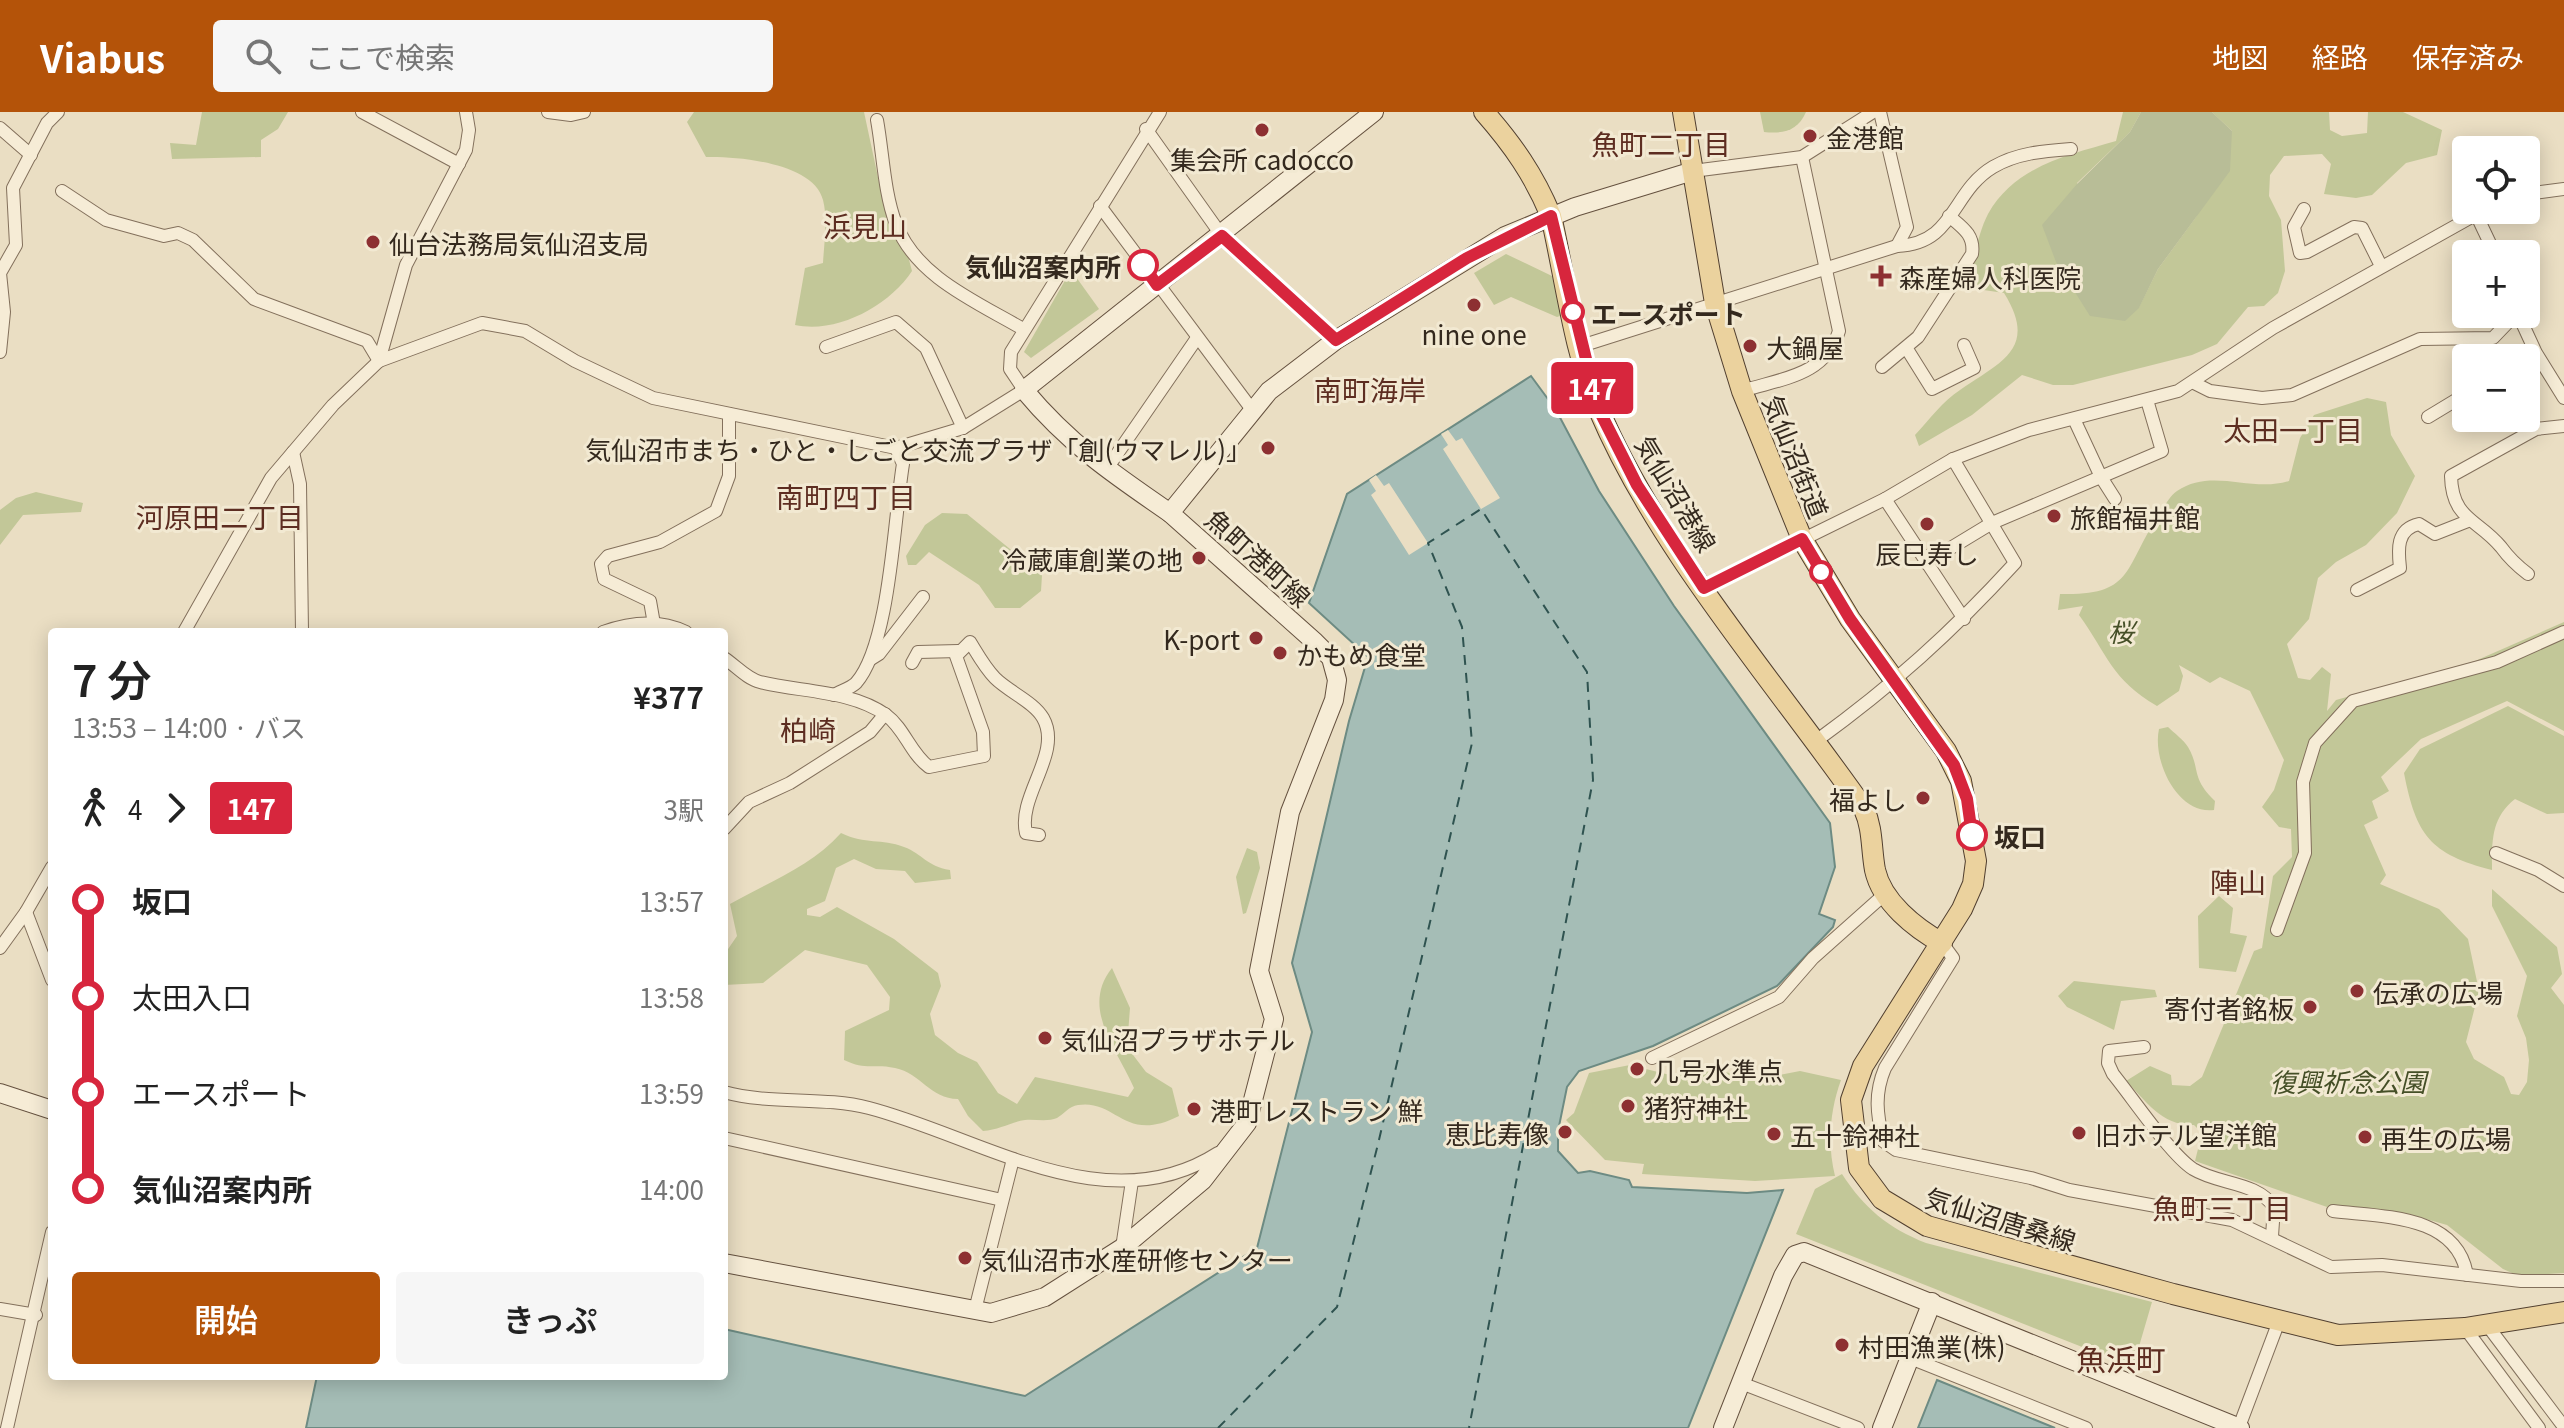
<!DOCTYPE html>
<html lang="ja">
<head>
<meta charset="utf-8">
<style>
  :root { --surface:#fff; --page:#f6f6f6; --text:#222; --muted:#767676; --accent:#b45309 }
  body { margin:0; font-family:Georgia,"Noto Sans JP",serif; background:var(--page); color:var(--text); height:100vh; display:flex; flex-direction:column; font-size:30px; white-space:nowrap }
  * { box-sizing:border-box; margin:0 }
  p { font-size:26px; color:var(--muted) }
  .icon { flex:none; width:44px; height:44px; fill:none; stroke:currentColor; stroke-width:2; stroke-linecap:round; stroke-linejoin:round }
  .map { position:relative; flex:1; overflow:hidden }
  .side { position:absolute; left:48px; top:516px; width:680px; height:752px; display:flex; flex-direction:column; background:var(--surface); border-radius:8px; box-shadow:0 4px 20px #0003 }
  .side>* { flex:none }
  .badge { padding:0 16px; border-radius:6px; font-size:28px; line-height:52px }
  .tools { position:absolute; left:2452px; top:24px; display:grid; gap:16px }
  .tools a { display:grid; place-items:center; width:88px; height:88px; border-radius:8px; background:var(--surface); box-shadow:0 4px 20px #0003; font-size:40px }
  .map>.badge { position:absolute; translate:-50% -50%; box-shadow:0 0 0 4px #fff }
  .legs { display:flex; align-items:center; gap:12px; height:88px; padding:0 24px; font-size:26px }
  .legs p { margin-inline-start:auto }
  .head { display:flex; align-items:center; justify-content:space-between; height:136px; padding:0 24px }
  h1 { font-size:44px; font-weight:600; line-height:60px }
  .cta { display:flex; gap:16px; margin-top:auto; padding:16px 24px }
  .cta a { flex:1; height:92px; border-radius:8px; background:var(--accent); color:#fff; font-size:32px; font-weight:600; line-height:92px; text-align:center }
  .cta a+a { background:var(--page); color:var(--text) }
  ul { padding:0 24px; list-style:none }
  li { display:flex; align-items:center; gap:28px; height:96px; font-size:30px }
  li i { display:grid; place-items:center; width:12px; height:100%; margin:0 10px; background:currentColor }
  li i::after { content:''; width:20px; height:20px; margin:-10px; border:6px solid; border-radius:50%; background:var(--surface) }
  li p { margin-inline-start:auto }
  li:first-child i { background:linear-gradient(#0000 50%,currentColor 0) }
  li:last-child i { background:linear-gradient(currentColor 50%,#0000 0) }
  header { display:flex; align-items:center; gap:48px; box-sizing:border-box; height:112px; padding:0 40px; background:var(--accent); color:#fff }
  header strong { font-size:38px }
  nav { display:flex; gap:44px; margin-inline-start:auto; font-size:28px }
  .search { width:560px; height:72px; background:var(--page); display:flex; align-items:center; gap:20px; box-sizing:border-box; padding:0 28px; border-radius:8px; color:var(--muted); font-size:30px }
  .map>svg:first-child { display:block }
</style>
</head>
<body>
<header>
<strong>Viabus</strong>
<div class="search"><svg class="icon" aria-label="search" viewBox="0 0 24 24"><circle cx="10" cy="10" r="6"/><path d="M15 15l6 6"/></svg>ここで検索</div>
<nav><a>地図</a><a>経路</a><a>保存済み</a></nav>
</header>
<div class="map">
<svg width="2564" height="1316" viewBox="0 0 2564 1316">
  <rect width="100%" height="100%" fill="#eadec3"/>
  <g fill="#c2c798">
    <path d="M202 0H288L278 17 261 28V45L172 47 170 31 196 33Z"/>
    <path d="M694 0H864L888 112 907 140 912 159C889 194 837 222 795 213L805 156 823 151C824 132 828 107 823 88 814 51 738 44 706 45L687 10Z"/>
    <path d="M1760 0H1806C1798 19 1783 22 1764 20Z"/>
    <path d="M2123 0H2141L2130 20 2077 71 2139 195 2158 157 2196 105 2232 19 2212 0H2329L2330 18 2342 24 2367 21 2368 0H2403L2442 18 2437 43 2406 51 2372 83 2356 86 2324 82 2331 52 2322 42 2284 44 2270 63 2269 84 2281 108 2285 159 2278 181 2264 194 2248 195 2217 232 2192 243 2073 273H2053L2022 263 1972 303 1919 334 1915 323C1929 308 1943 289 1960 278 2000 250 2039 237 2004 181L1977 177 1969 162C1975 143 1979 119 1988 102 2015 54 2068 43 2116 29Z"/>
    <path d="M1506 142 1552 164 1563 203 1557 205 1511 185 1494 193 1474 161Z"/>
    <path d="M1071 158 1099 197 1031 246 1024 240Z"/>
    <path d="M2367 286 2386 290 2391 323 2415 364 2397 401 2366 433 2336 450 2318 466 2309 507 2287 532 2298 566 2310 568 2322 555 2331 562 2327 599 2336 588 2475 549 2564 510V619L2507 589 2421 627 2381 665 2389 679 2372 689 2378 706 2364 713 2386 763 2380 772 2439 797 2468 827 2479 879 2466 930 2474 947 2504 965 2511 982 2519 983 2527 970 2529 948 2526 926 2517 904 2527 864 2492 794V777L2557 835 2562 862 2551 876 2564 893V1161L2519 1164 2503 1157 2447 1113 2408 1102 2327 1095 2195 1049 2202 1021 2194 1013C2162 1014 2147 990 2126 969L2150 954 2171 963 2172 973 2190 974 2202 965 2254 839 2262 836 2273 764 2292 745 2291 717 2279 715 2262 695 2274 678 2284 648 2250 579 2220 565 2210 571 2179 553 2183 564 2179 579 2157 594C2111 567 2108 543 2079 503L2083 494 2058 498 2060 482C2135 484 2123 456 2159 403 2164 396 2169 384 2177 379 2212 355 2251 381 2289 369L2300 326 2314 303Z"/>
    <path d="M36 380 83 391 81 400 23 403 0 433V398L16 386Z"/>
    <path d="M942 401 967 402 1042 463 1041 479 1020 496H995L979 473 929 440 916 453H908L906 444 925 413Z"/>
    <path d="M2508 594 2564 624V701L2547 702 2515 687C2491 706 2492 729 2492 758 2430 742 2416 723 2404 661L2420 637Z"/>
    <path d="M2168 615C2174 621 2184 628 2188 635 2201 657 2190 665 2215 689L2214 698C2177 703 2152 648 2159 617Z"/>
    <path d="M841 721C866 733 881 726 904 735 923 742 926 754 950 758L951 767 915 771 905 759 876 757 854 747 836 756 825 789 807 797V803L820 805 837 795 894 827 938 861 941 874 930 902 935 923 958 941 977 950 998 981 1017 992 1035 965 1128 985 1134 976C1117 937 1080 896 1112 856L1130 896 1127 935 1146 960 1172 976 1179 1004C1124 1032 1117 987 1078 993 1069 994 1064 1002 1057 1006 1048 1010 1035 1007 1025 1008 1011 1010 999 1018 983 1019L968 1004 958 987C930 987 921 961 895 956 874 951 867 959 844 948L845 919 889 898 890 885 867 853 805 838 763 871 724 873V843L737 824 730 792C767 771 812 754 841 721Z"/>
    <path d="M1247 736 1257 740 1260 756 1246 801 1243 802 1236 765Z"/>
    <path d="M2219 784 2233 796 2230 821 2247 824 2236 860 2199 856 2198 804Z"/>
    <path d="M2074 869 2155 878 2157 885 2121 889 2114 918 2067 895 2058 884Z"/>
    <path d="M1630 953 1670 963 1717 959 1763 966 1800 959 1841 968C1830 998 1827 1032 1835 1064L1755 1069 1642 1062 1644 1052 1605 1048 1566 1008 1574 1001 1589 961Z"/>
    <path d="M1842 1062C1864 1096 1888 1116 1926 1131L2152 1190 2133 1255 1796 1122 1815 1077Z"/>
  </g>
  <path fill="#b8bd97" d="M2141 0H2212L2232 19 2230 59 2158 157 2139 196 2125 209 2090 204 2056 150 2042 113 2077 72 2130 20Z"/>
  <g fill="#a5bdb6" stroke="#6d8b83" stroke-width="2">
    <path d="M1531 264 1556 298 1599 379 1674 494 1830 711 1835 755 1819 802 1835 808 1833 815 1777 874 1653 934 1579 959 1567 975 1558 1019V1039L1578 1061 1590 1059 1629 1068 1632 1075 1747 1081 1783 1078 1688 1316H306L317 1264H724V1217L1025 1284 1257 1136 1312 920 1292 851 1349 609 1368 545 1309 491 1347 382Z"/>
    <path d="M1937 1268 2055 1316H1918Z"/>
  </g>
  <g fill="#eadec3">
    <path d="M1448 318 1456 329 1462 326 1500 386 1481 397 1443 337 1448 333 1441 322Z"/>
    <path d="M1376 363 1384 374 1389 371 1428 431 1409 443 1371 383 1376 379 1369 368Z"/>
  </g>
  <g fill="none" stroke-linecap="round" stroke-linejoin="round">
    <path stroke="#2f5350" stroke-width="2" stroke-dasharray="10 8" stroke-linecap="butt" d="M1218 1316 1337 1195 1378 1032 1472 631 1462 515 1428 431 1481 397 1587 560 1593 668 1469 1316"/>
    <g stroke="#83705c" stroke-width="14">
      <g id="street">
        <path d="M362 0 459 52"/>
        <path d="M548 0 571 3 584 0"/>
        <path d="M1880 0 1907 115 1897 134"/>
        <path d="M877 8C883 41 884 81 896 112 916 165 977 190 1023 217"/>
        <path d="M0 16 31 43"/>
        <path d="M1146 17 1222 124 1336 228"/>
        <path d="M1693 59 1802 45 1873 0"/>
        <path d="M62 79 106 108 164 124 178 121 193 128 254 187 367 229 379 249"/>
        <path d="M2526 82 2564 77"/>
        <path d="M1100 94 1253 299"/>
        <path d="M2304 97 2294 115 2300 141 2307 140 2354 115 2362 116 2381 154"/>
        <path d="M2476 102 2495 142"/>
        <path d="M2518 202 2536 241 2564 286"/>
        <path d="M1581 234 1897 134C1955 132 1951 80 1993 55 2017 41 2043 39 2071 37"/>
        <path d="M826 235 896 210 926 236 963 316"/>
        <path d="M1907 237 1932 277 1974 256 1964 233"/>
        <path d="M0 240 4 200 0 161 16 133 13 76 47 11 58 0"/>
        <path d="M379 249 406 153 466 38 469 18 466 0"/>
        <path d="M1882 255 1918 225 1972 142C1975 123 1962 115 1949 104"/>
        <path d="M2194 271 2210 279 2262 286 2292 283 2420 227 2493 226 2516 202"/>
        <path d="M1742 279C1783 266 1825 264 1839 219L1802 45"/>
        <path d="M2428 305 2466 282"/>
        <path d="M2074 307 2101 365 2115 387"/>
        <path d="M293 340 300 372 302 520"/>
        <path d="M1106 358 1197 226"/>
        <path d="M1885 387 1964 507"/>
        <path d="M1926 451 1992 411 2162 339 2147 288"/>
        <path d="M2528 462C2516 453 2509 446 2501 435 2478 407 2452 408 2451 364L2536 317 2564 314"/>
        <path d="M1704 476 1885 387 1953 347 2029 318 2178 279 2273 216 2484 98"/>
        <path d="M2357 478 2400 456C2398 438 2396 417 2419 412L2435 422 2468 409"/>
        <path d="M654 512 650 489 604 467 601 452 608 444 660 430 716 399 729 364V302"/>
        <path d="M184 520 271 366 333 293 379 249 482 211 525 219 575 249 653 286 896 336 963 316 1024 278 1010 257 1011 240 1160 0"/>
        <path d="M603 520C631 510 659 507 686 520"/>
        <path d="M724 546C735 553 747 567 760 570 799 580 851 578 886 603 905 617 910 641 929 655L984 644 983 620 956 544 970 530C978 543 985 556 995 566 1009 580 1034 590 1043 606 1063 641 1017 684 1026 721L1039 723"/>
        <path d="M871 547 879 542 923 485"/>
        <path d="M912 551 918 540 959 539"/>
        <path d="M834 583C841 579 851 576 856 571 890 533 894 406 903 352L896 336"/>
        <path d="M1816 629C1893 573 1951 521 2015 451L1953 347"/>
        <path d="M724 717 749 690 790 671 870 620 885 602"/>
        <path d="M2496 741 2538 758 2564 774"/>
        <path d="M26 800 52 868"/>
        <path d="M2277 818 2305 741 2303 670 2315 631 2353 589 2497 550 2564 520"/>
        <path d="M1942 831 1953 846 1885 956C1874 982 1877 1002 1883 1029L1896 1038 2031 1066 2069 1078 2232 1108 2331 1155 2382 1153 2521 1169H2564"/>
        <path d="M0 836 26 800 52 755"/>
        <path d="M2144 935 2109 939 2108 951 2113 962C2132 985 2170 1042 2193 1057 2219 1073 2256 1069 2274 1095L2272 1124"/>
        <path d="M1652 946 1779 885 1813 846 1886 781"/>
        <path d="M724 980C771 993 822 984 869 996 981 1025 1106 1113 1218 1041"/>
        <path d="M724 1026 1002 1088"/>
        <path d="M2333 1099C2382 1105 2457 1102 2467 1163"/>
        <path d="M1122 1136 1132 1069"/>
        <path d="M0 1197 36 1203"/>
        <path d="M975 1198 1013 1047"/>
        <path d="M2487 1213 2564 1315"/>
        <path d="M2465 1216 2539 1316"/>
        <path d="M1910 1246 2086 1316"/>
        <path d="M1741 1271 1858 1316"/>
        <path d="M2239 1315 2279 1209"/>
        <path d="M7 1316 52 1120"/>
      </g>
    </g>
    <g stroke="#65513f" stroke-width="20">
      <g id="secondary">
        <path d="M1170 401C1113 362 1069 332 1024 278L1374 0"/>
        <path d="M0 981 52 998"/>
        <path d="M724 1151 991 1201 1045 1185 1122 1136 1203 1068 1247 1011 1274 907 1259 859 1290 700 1334 588 1337 568 1331 546 1315 530 1170 401 1269 279 1336 228 1505 124 1575 95 1693 59"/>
        <path d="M1723 1316 1783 1164 1795 1143 1804 1140 2240 1316"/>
        <path d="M1882 1316 1932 1190"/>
      </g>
    </g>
    <g stroke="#513f2f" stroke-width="22">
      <g id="primary">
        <path d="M1484 0C1513 33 1534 63 1551 104 1565 165 1574 241 1599 298 1659 439 1776 571 1864 697 1873 717 1871 736 1875 758 1882 790 1915 816 1942 831"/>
        <path d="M1683 0 1715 191 1742 279 1802 427 1850 507 1946 639 1961 669 1976 749 1973 772 1962 797 1863 954 1851 988 1859 1056 1882 1087 1927 1114 2173 1182 2338 1223 2465 1216 2564 1200"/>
      </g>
    </g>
    <use href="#street" stroke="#f6ecd6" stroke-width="12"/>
    <use href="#secondary" stroke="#f6ecd6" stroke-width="18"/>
    <use href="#primary" stroke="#ebd29e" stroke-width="20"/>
  </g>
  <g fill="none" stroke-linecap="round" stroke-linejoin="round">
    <g stroke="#fff" stroke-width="18">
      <path id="line-1" d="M1143 153 1157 173 1222 124 1336 228 1467 146 1551 104 1598 296 1637 373 1704 476 1802 427 1850 507 1954 653 1967 687 1972 723"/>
    </g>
    <use href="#line-1" stroke="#d7263d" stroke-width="12"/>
  </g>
  <g fill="#8d3032" stroke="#f2e9d2" stroke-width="3">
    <circle cx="1262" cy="18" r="8"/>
    <circle cx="1810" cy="24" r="8"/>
    <circle cx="373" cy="130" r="8"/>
    <path d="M1877 152h8v8h8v8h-8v8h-8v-8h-8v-8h8z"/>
    <circle cx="1474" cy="193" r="8"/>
    <circle cx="1750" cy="234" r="8"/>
    <circle cx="1268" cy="336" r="8"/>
    <circle cx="2054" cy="404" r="8"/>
    <circle cx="1927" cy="412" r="8"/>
    <circle cx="1199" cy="446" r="8"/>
    <circle cx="1256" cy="526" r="8"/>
    <circle cx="1280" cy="541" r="8"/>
    <circle cx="1923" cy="686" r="8"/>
    <circle cx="2357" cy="879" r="8"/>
    <circle cx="2310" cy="895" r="8"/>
    <circle cx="1045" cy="926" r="8"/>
    <circle cx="1637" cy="957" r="8"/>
    <circle cx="1628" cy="994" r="8"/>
    <circle cx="1194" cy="997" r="8"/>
    <circle cx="1565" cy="1020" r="8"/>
    <circle cx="2079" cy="1021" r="8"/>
    <circle cx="1774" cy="1022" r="8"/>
    <circle cx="2365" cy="1025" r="8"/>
    <circle cx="965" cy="1146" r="8"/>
    <circle cx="1842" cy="1233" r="8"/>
  </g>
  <g fill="#fff" stroke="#d7263d" stroke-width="4">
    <circle cx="1143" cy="153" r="14"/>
    <circle cx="1573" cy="200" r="10"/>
    <circle cx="1821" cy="460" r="10"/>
    <circle cx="1972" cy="723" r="14"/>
  </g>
  <g text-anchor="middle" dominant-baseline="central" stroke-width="6" stroke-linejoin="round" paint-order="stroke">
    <g font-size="26" fill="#34291e" stroke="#f2e9d2" text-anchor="start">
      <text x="1826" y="24">金港館</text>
      <text x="1262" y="46" text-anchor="middle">集会所 cadocco</text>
      <text x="389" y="130">仙台法務局気仙沼支局</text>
      <text x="1899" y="164">森産婦人科医院</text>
      <text x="1474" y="221" text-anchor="middle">nine one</text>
      <text x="1766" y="234">大鍋屋</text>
      <text x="1252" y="336" text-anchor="end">気仙沼市まち・ひと・しごと交流プラザ「創(ウマレル)」</text>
      <text x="2070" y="404">旅館福井館</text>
      <text x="1927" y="440" text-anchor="middle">辰巳寿し</text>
      <text x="1183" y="446" text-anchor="end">冷蔵庫創業の地</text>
      <text x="1240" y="526" text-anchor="end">K-port</text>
      <text x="1296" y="541">かもめ食堂</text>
      <text x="1907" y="686" text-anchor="end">福よし</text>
      <text x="2373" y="879">伝承の広場</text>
      <text x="2294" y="895" text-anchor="end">寄付者銘板</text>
      <text x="1061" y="926">気仙沼プラザホテル</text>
      <text x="1653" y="957">几号水準点</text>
      <text x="1644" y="994">猪狩神社</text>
      <text x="1210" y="997">港町レストラン 鮮</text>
      <text x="1549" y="1020" text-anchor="end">恵比寿像</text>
      <text x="2095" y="1021">旧ホテル望洋館</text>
      <text x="1790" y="1022">五十鈴神社</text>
      <text x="2381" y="1025">再生の広場</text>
      <text x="981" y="1146">気仙沼市水産研修センター</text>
      <text x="1858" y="1233">村田漁業(株)</text>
    </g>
    <g font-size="26" font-weight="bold" fill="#34291e" stroke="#f2e9d2" text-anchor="start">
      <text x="1121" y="153" text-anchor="end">気仙沼案内所</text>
      <text x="1591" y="200">エースポート</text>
      <text x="1994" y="723">坂口</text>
    </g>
    <g font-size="26" fill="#34291e" stroke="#f2e9d2">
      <text transform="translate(1797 344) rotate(68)">気仙沼街道</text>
      <text transform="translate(1677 381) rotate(59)">気仙沼港線</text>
      <text transform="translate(1259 445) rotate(42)">魚町港町線</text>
      <text transform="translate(2001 1106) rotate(17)">気仙沼唐桑線</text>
    </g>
    <g font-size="26" font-style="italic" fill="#454f27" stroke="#f2e9d2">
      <text x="2121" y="518">桜</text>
      <text x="2348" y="968">復興祈念公園</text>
    </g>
    <g font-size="28" fill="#5d2d21" stroke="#f2e9d2">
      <text x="1661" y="31">魚町二丁目</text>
      <text x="865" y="113">浜見山</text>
      <text x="1370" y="277">南町海岸</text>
      <text x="2293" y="317">太田一丁目</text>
      <text x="846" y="384">南町四丁目</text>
      <text x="220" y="404">河原田二丁目</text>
      <text x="808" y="617">柏崎</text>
      <text x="2238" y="769">陣山</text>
      <text x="2222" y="1095">魚町三丁目</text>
    </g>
    <g font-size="30" fill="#5d2d21" stroke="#f2e9d2">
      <text x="2121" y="1246">魚浜町</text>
    </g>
  </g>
</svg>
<div class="tools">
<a><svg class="icon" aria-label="locate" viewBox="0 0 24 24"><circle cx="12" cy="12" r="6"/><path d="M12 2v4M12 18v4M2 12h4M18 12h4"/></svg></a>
<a>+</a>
<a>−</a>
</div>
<b class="badge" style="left:1592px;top:276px;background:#d7263d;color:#fff">147</b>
<section class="side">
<div class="head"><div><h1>7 分</h1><p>13:53 – 14:00 · バス</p></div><b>¥377</b></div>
<div class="legs"><svg class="icon" aria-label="walk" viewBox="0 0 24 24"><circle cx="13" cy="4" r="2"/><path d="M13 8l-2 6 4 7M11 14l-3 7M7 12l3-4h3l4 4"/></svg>4<svg class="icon" aria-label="forward" viewBox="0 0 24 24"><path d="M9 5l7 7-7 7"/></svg><b class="badge" style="background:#d7263d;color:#fff">147</b><p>3駅</p></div>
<ul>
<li><i style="color:#d7263d"></i><b>坂口</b><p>13:57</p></li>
<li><i style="color:#d7263d"></i><span>太田入口</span><p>13:58</p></li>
<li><i style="color:#d7263d"></i><span>エースポート</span><p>13:59</p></li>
<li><i style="color:#d7263d"></i><b>気仙沼案内所</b><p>14:00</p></li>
</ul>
<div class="cta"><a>開始</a><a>きっぷ</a></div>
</section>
</div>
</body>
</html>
